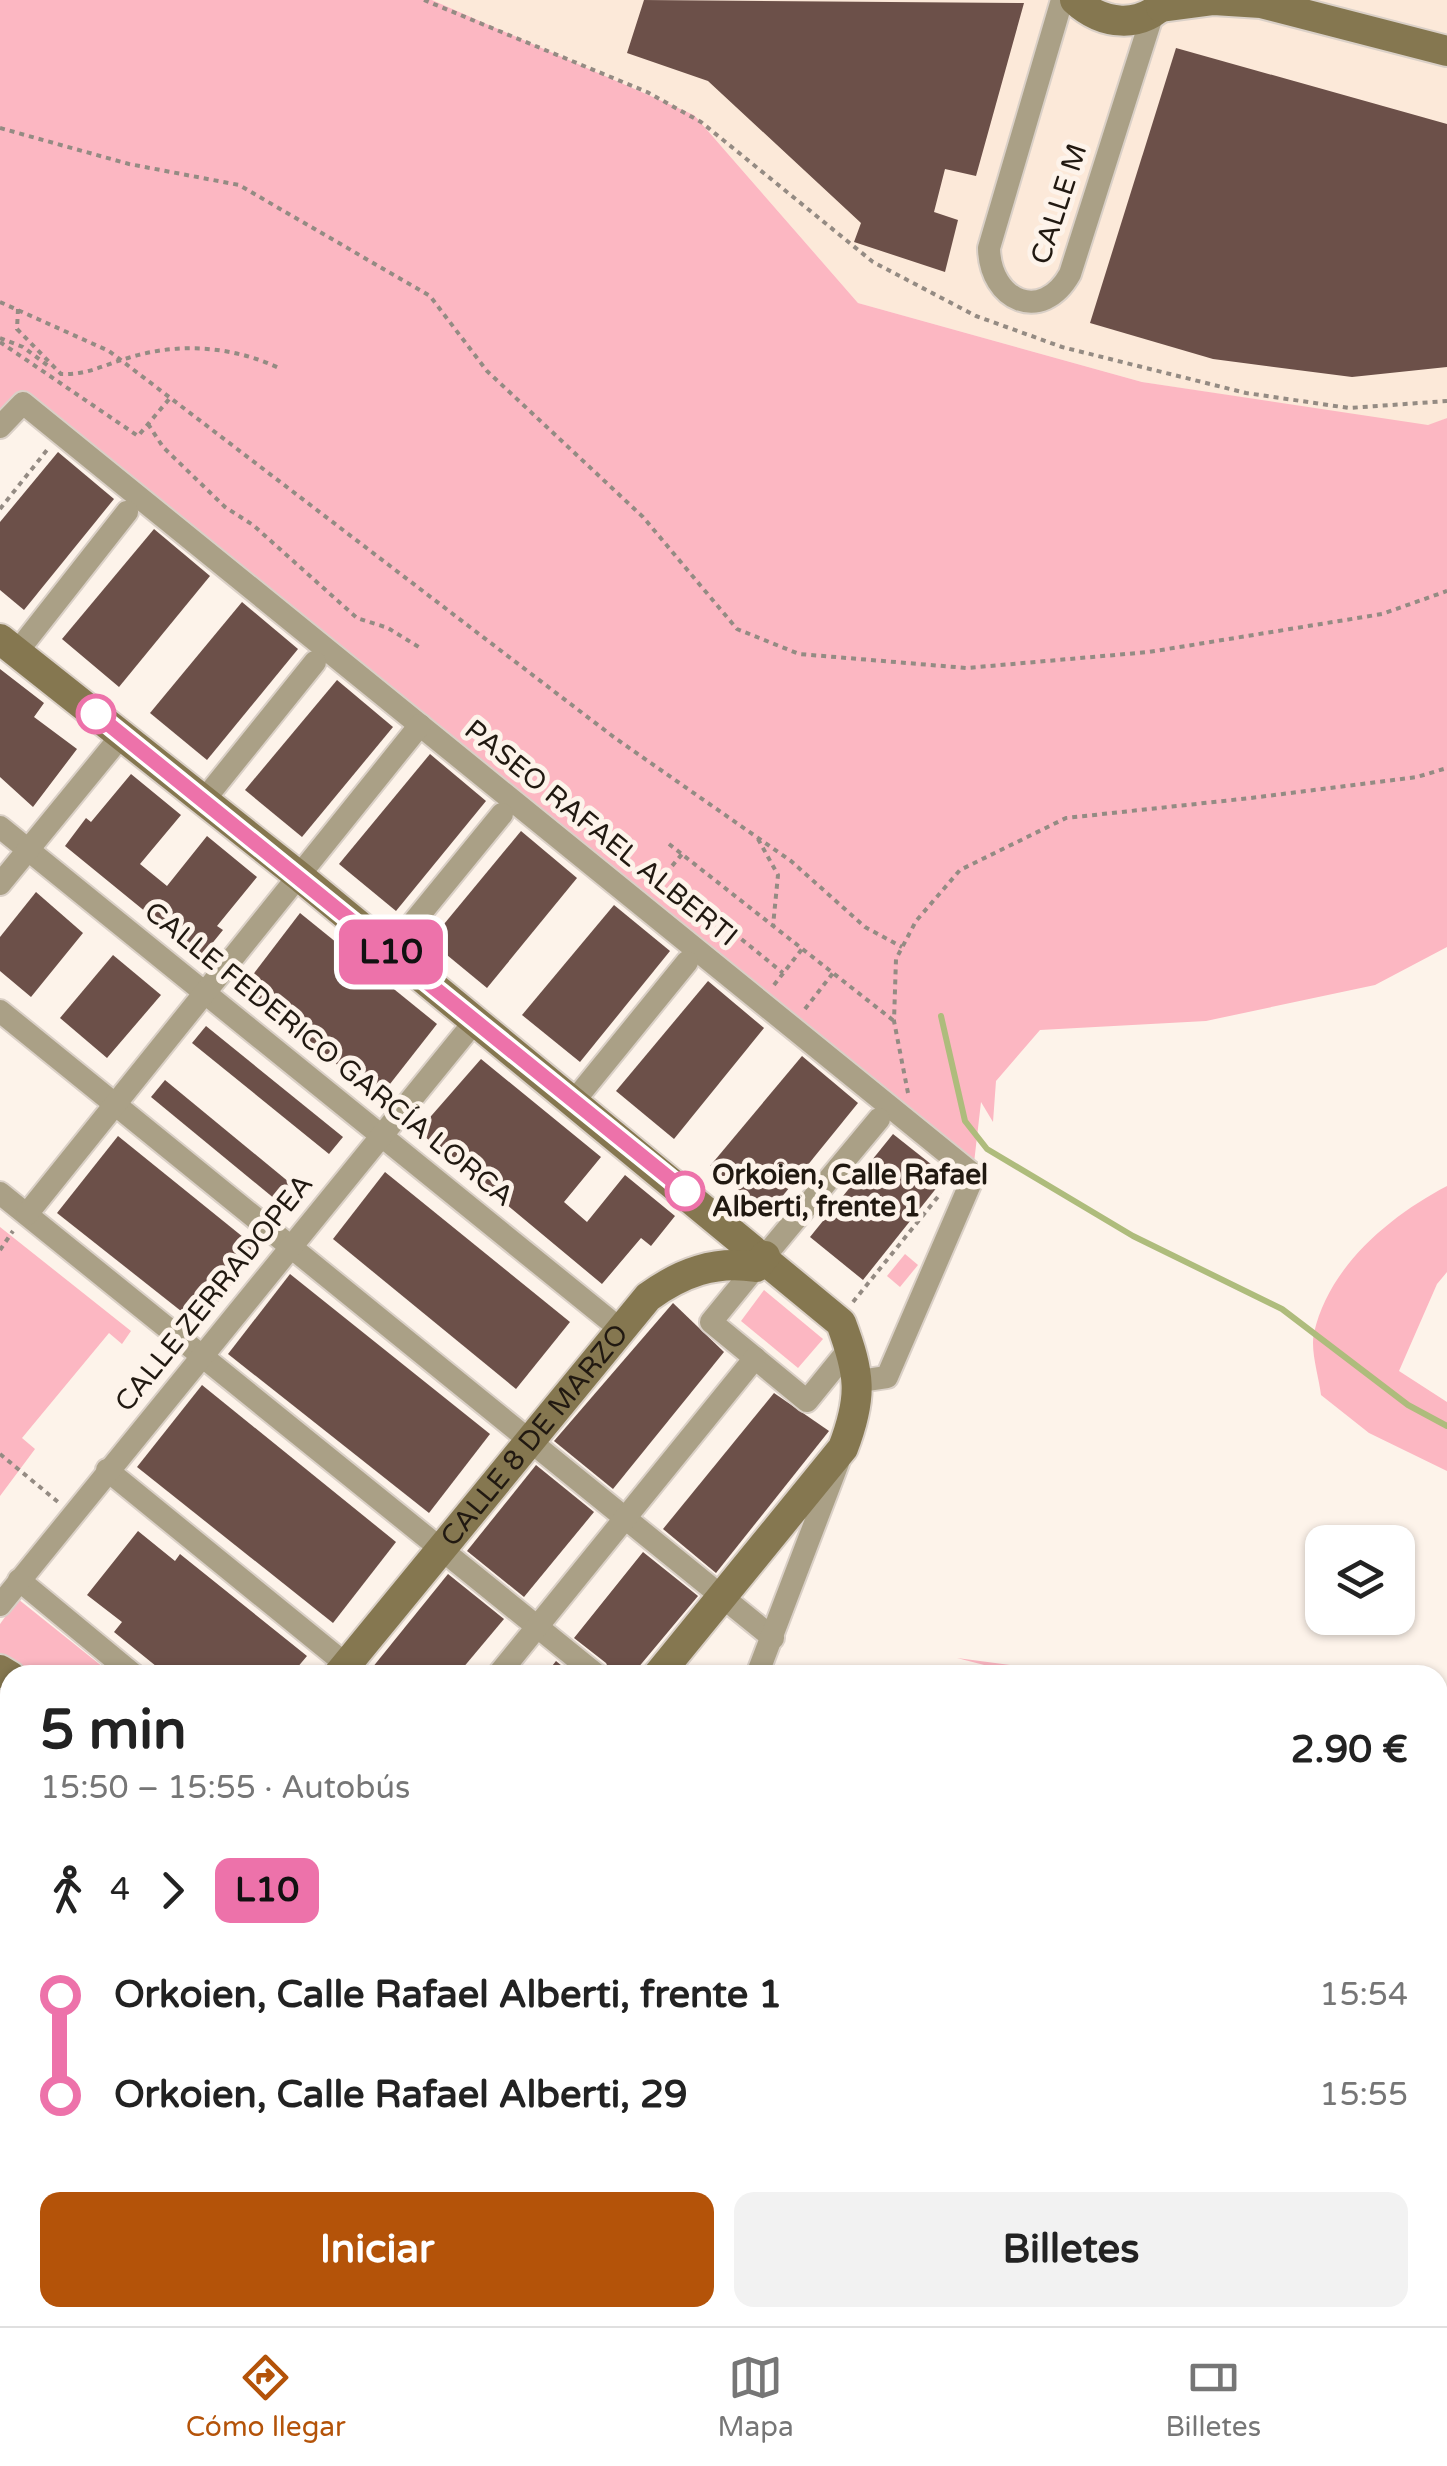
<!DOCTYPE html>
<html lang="es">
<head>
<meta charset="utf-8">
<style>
  :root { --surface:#fff; --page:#f2f2f2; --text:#222; --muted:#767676; --line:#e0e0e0; --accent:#b45309 }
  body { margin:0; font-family:"Varela Round",sans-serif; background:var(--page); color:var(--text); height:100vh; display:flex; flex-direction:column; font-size:38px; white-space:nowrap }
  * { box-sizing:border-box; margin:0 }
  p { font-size:32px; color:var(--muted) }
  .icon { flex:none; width:55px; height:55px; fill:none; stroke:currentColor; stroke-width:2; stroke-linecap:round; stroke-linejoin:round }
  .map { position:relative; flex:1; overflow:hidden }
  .panel { position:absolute; left:0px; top:1665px; width:1448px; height:662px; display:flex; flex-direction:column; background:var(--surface); border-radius:30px 30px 0 0; box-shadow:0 2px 8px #0004 }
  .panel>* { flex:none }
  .badge { padding:0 20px; border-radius:15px; font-size:35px; line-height:65px }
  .buttons { position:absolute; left:1305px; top:1525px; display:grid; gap:20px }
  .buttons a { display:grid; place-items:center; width:110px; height:110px; border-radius:20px; background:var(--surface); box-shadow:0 2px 8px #0004; font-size:50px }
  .map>.badge { position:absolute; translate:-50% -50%; box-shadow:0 0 0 5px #fff }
  .legs { display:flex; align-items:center; gap:15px; height:110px; padding:0 40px; font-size:32px }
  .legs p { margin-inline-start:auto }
  .headline { display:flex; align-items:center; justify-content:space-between; height:170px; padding:0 40px }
  h1 { font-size:55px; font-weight:800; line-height:75px }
  .primary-button { display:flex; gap:20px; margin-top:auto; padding:20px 40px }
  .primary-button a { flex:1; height:115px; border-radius:20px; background:var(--accent); color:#fff; font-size:40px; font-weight:800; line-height:115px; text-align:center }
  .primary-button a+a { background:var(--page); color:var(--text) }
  ul { padding:0 40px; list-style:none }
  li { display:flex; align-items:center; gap:35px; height:100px; font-size:38px }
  li i { display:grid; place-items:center; width:15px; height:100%; margin:0 12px; background:currentColor }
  li i::after { content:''; width:25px; height:25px; margin:-12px; border:8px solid; border-radius:50%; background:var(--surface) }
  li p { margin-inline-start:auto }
  li:first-child i { background:linear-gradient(#0000 50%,currentColor 0) }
  li:last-child i { background:linear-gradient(currentColor 50%,#0000 0) }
  .dock { display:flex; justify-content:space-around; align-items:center; height:140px; border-top:2px solid var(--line); background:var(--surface); font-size:28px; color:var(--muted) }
  .dock a { display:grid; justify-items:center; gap:5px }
  .dock .on { color:var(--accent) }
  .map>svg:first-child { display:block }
</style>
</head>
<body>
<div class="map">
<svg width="1447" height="2326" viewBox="0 0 1447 2326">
  <rect width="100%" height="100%" fill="#fdf3ea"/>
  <g fill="#fce9d9">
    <path d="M432 0H1447V418L1428 426 1142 382 858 303 694 115Z"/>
    <path d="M1447 2087V2326H1318L1321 2318H1438V2100Z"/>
  </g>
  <g fill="#fcb7c2">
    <path d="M0 0H432L694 115 858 303 1142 382 1428 425 1447 418V947L1375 985 1206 1021 1040 1030 996 1081 993 1122 981 1102 974 1163 27 394 0 418Z"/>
    <path d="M1447 1186V1272L1437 1284 1399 1371 1447 1402V1471L1369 1433 1321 1395C1319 1377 1310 1350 1314 1333 1329 1266 1390 1216 1447 1186Z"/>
    <path d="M0 1227 131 1331 122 1344 109 1333 22 1438 35 1449 0 1496Z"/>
    <path d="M905 1254 918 1265 900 1287 887 1276Z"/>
    <path d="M764 1290 823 1339 798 1368 741 1321Z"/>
    <path d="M18 1599 113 1675H22L0 1660V1624Z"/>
    <path d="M957 1658 1085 1675H1023Z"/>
    <path d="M0 2171 10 2179V2257L0 2249Z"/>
    <path d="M261 2318H306L316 2326H271Z"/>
    <path d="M485 2318H762L769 2326H479Z"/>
  </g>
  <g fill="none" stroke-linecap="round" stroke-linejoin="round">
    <g stroke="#aebc7c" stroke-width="6">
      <path d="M941 1016 965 1121 987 1149 1133 1236 1282 1309 1408 1405 1447 1426"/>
      <path d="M1438 1759 1447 1761"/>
    </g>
  </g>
  <g fill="#6c5049">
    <path d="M644 0 1024 3 976 176 945 169 934 212 958 220 945 272 854 242 861 223 708 81 627 53Z"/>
    <path d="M1176 48 1447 124V367L1352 377 1213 359 1090 323Z"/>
    <path d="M58 452 114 499 24 610 0 590V522Z"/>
    <path d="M154 529 210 576 119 687 62 639Z"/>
    <path d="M242 602 298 649 207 760 150 713Z"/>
    <path d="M0 669 44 703 34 717 77 749 33 807 0 777Z"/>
    <path d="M337 680 393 727 302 837 245 790Z"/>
    <path d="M430 754 486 801 396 911 339 864Z"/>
    <path d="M131 774 181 815 140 864 167 886 207 836 257 877 217 926 223 930 201 957 65 846 86 818 91 822Z"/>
    <path d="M521 831 577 878 487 988 430 941Z"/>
    <path d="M36 892 83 933 31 997 0 971V937Z"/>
    <path d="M614 905 670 951 580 1062 522 1015Z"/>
    <path d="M300 913 437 1024 379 1098 242 989Z"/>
    <path d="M113 955 161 995 107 1058 60 1018Z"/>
    <path d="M708 981 764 1028 674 1139 616 1091Z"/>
    <path d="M206 1026 343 1137 329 1154 192 1043Z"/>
    <path d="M802 1056 858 1103 768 1214 710 1166Z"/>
    <path d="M481 1059 601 1157 564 1202 587 1222 625 1175 675 1216 651 1246 641 1238 602 1284 418 1131Z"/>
    <path d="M165 1080 301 1192 287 1209 151 1097Z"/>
    <path d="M893 1134 946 1176 863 1280 810 1237Z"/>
    <path d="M118 1136 258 1249 200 1326 57 1213Z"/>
    <path d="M385 1172 570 1322 516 1389 333 1239Z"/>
    <path d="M290 1274 490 1434 429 1513 228 1354Z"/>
    <path d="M673 1303 724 1352 613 1489 554 1441Z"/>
    <path d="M202 1385 396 1542 333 1623 137 1467Z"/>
    <path d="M774 1393 829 1431 716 1573 663 1529Z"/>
    <path d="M536 1465 594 1512 524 1597 467 1551Z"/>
    <path d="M138 1531 175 1561 180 1554 307 1656 291 1675H167L114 1632 122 1622 87 1595Z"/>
    <path d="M643 1552 698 1596 632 1675H612L606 1663 574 1638Z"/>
    <path d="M448 1574 504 1619 457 1675H380L372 1668Z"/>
    <path d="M556 1661 573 1675H545Z"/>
  </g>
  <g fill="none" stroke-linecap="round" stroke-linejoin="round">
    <g stroke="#dad0c7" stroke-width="26">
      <g id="street">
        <path d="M1062 0 989 248C990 301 1042 324 1070 274L1153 13"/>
        <path d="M0 427 23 403 974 1175 887 1377 860 1381"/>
        <path d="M17 652 127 512"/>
        <path d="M204 800 315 662"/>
        <path d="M0 827 620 1329"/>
        <path d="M0 884 122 735"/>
        <path d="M390 951 502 814"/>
        <path d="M0 1011 773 1638"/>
        <path d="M574 1101 687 962"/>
        <path d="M0 1193 597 1675"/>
        <path d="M27 1214 420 725"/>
        <path d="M765 1256 879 1119"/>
        <path d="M756 1267 711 1322 807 1401 850 1348"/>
        <path d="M107 1470 359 1675"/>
        <path d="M19 1580 134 1675"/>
        <path d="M0 1605 475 1021"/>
        <path d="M498 1675 755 1358"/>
        <path d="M757 1675 838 1463"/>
        <path d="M234 2318 245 2326"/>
        <path d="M776 2318 782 2326"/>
        <path d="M472 2326 476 2318"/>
      </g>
    </g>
    <g stroke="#dad0c7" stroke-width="34">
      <g id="secondary">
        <path d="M1075 0C1102 25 1141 30 1167 0"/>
        <path d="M1161 7 1214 0 1261 3 1447 51"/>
        <path d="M0 639 299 876 841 1323C860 1374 863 1396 843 1448L658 1675"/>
        <path d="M0 1670 10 1676"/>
        <path id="s1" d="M338 1675 648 1297C681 1273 715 1260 756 1267L765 1256"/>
        <path d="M0 1856 10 1864"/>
        <path d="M0 2088 10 2075"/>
        <path d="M0 2322 5 2326"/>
        <path d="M135 2326 141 2318"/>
      </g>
    </g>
    <g stroke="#948b83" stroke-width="4" stroke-dasharray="5 5" stroke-linecap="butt">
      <path d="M424 0 647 92 701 122 873 262 976 316 1062 347 1246 393 1349 408 1447 401"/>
      <path d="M0 128 129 164 239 185 430 296 487 371 643 517 737 629 799 654 967 668 1149 652 1382 614 1447 591"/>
      <path d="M0 302 109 351 615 738 791 861 865 927 902 947"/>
      <path d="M18 309 17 329 61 374C88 375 103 365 128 358 178 342 232 346 279 368"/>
      <path d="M0 338 23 347 51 368"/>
      <path d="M0 342 138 436 170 398"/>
      <path d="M148 424 163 447 225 507 253 525 357 618 388 628 422 649"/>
      <path d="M0 509 47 450"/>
      <path d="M758 839 778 875 773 926"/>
      <path d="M669 844 894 1021"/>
      <path d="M664 876 783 973"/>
      <path d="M653 889 682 854"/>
      <path d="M774 985 802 949"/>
      <path d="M805 1009 833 973"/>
      <path d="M908 1093 894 1021 896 959 916 921 960 870 1066 818 1251 798 1417 777 1447 768"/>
      <path d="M0 1250 13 1231"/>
      <path d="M853 1302 941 1193"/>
      <path d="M0 1454 58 1502"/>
      <path d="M0 2120 10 2128"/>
      <path d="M1438 2121 1447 2107"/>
      <path d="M0 2209 10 2197"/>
      <path d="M10 2222 3 2230 10 2236"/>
      <path d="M0 2252 10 2240"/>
      <path d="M0 2255 10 2264"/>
      <path d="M62 2318 69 2326"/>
      <path d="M331 2318 342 2326"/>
      <path d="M95 2326 102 2318"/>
      <path d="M177 2326 184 2318"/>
      <path d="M524 2326 526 2318"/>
      <path d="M1328 2326 1331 2318"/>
    </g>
    <use href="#street" stroke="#aaa086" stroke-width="22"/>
    <use href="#secondary" stroke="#857750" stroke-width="30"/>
  </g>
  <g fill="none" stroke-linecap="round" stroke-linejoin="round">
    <g stroke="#fff" stroke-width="22">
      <path id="line-1" d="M96 714 685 1191"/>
    </g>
    <use href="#line-1" stroke="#ed72aa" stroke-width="15"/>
  </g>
  <g fill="#fff" stroke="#ed72aa" stroke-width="5">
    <circle cx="96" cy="714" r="18"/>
    <circle cx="685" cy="1191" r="18"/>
  </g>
  <g text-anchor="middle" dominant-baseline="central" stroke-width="10" stroke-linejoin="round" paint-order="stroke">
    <g font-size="28" fill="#211911" stroke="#fdf3ea">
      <text transform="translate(1059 204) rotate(-72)">CALLE M</text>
      <text transform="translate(601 833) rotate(39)">PASEO RAFAEL ALBERTI</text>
      <text transform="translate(329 1054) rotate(39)">CALLE FEDERICO GARCÍA LORCA</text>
      <text transform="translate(214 1293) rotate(-51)">CALLE ZERRADOPEA</text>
      <text stroke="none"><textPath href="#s1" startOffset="310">CALLE 8 DE MARZO</textPath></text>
    </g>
    <g font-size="28" font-weight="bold" fill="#211911" stroke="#fdf3ea" text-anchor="start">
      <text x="712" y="1175">Orkoien, Calle Rafael<tspan x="712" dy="32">Alberti, frente 1</tspan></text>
    </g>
  </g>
</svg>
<div class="buttons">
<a><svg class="icon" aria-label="layers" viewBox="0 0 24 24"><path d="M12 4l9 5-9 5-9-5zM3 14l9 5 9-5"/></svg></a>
</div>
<b class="badge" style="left:391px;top:952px;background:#ed72aa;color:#111">L10</b>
<section class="panel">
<div class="headline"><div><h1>5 min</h1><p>15:50 – 15:55 · Autobús</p></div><b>2.90 €</b></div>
<div class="legs"><svg class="icon" aria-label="walk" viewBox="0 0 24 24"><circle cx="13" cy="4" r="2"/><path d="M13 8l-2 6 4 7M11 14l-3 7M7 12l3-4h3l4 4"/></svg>4<svg class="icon" aria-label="forward" viewBox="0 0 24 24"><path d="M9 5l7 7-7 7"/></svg><b class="badge" style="background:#ed72aa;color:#111">L10</b></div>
<ul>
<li><i style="color:#ed72aa"></i><b>Orkoien, Calle Rafael Alberti, frente 1</b><p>15:54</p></li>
<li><i style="color:#ed72aa"></i><b>Orkoien, Calle Rafael Alberti, 29</b><p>15:55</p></li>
</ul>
<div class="primary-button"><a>Iniciar</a><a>Billetes</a></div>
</section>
</div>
<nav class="dock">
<a class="on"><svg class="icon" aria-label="directions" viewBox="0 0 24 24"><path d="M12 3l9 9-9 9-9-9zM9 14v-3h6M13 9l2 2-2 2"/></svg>Cómo llegar</a>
<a><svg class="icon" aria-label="map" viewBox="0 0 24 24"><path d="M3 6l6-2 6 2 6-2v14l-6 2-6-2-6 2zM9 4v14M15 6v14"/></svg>Mapa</a>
<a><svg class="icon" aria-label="tickets" viewBox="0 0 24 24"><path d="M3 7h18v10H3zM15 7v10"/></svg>Billetes</a>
</nav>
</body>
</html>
